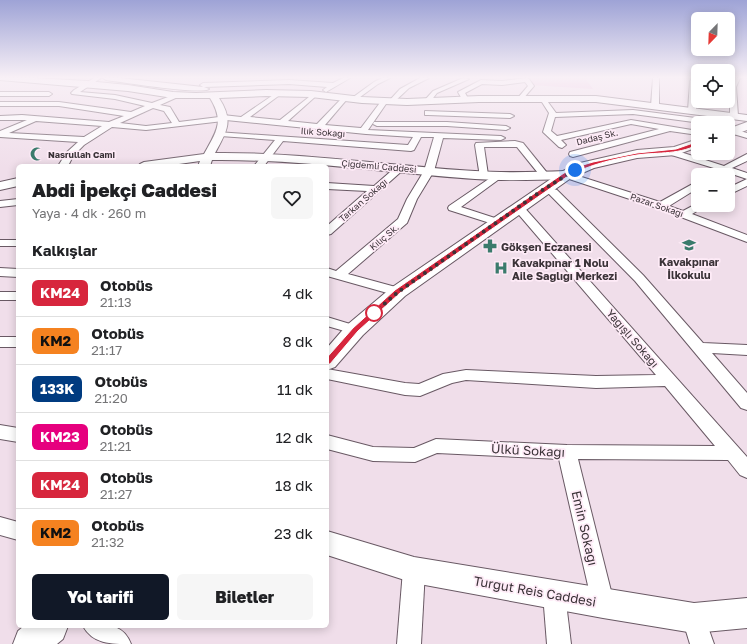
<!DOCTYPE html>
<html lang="tr">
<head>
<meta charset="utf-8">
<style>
  :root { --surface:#fff; --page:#f6f6f6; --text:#202124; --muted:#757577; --line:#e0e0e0; --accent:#111827 }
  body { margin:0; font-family:"Golos Text",sans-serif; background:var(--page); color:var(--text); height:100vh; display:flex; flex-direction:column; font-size:15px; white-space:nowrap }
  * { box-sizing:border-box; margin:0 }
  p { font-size:13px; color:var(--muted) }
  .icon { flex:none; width:22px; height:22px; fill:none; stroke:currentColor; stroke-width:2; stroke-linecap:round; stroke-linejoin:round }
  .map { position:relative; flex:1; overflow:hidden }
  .drawer { position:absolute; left:16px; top:164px; width:313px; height:464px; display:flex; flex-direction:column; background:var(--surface); border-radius:6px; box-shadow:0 2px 10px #0003 }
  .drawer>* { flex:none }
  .badge { padding:0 8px; border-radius:6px; font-size:14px; line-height:26px }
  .needle { width:26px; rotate:203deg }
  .fabs { position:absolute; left:691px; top:12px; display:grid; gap:8px }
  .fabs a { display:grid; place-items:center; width:44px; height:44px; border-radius:6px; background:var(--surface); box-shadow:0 2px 10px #0003; font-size:20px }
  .you { position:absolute; width:20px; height:20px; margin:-10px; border:3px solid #fff; border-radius:50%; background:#1a73e8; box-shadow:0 0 0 6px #1a73e833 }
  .map>.badge { position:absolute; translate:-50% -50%; box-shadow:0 0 0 2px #fff }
  h2 { padding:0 16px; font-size:15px; line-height:36px }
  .round { display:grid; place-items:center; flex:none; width:42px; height:42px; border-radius:6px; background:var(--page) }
  .overview { display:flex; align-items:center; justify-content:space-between; height:68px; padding:0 16px }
  h1 { font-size:19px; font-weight:800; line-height:30px }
  .cta { display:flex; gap:8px; margin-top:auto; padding:8px 16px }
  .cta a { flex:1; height:46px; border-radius:6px; background:var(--accent); color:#fff; font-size:16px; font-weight:800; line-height:46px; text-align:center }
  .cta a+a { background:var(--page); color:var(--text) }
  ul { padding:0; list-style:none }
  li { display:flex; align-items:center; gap:12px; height:48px; padding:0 16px; border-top:1px solid var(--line) }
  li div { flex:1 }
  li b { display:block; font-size:15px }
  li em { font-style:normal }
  li .badge { min-width:44px; font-weight:700; text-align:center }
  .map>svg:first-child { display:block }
</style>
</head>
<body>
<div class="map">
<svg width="747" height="644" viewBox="0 0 747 644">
  <rect width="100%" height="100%" fill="#f0deea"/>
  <path fill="#ecbbdc" d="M522 78H585L593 89 530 85 526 79Z"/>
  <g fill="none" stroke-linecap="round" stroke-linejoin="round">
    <g stroke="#695964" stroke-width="2">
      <g id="minor">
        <path d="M94 78H101L80 92 115 95 152 103 176 94H180V96L160 105 170 107 179 122 219 117 223 115 241 117 279 91 281 92V94L250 117 280 120 314 93 316 94V96L288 121 317 124 343 97 345 96 348 98 325 125 361 128 382 100 384 99 388 101 368 130 501 136 505 138 501 140 443 138 434 171 417 199 407 223 348 274 403 289 405 292 403 295 398 296 327 276V268L336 271 398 219 407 199 424 171 434 137H421L414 150 411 151 283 141 264 166H254L275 140 220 136 216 134 217 132 408 145 413 137 366 134 226 120 223 121 146 130 112 127 84 145 73 156 68 166H58L67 152 78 142 0 137V131L27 120H0V116L22 115 109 122 124 116 59 106H0V102H59L131 112 145 106 115 99 72 94 71 93 74 90ZM153 108 164 111 172 123 146 126 120 123ZM36 121 102 126 84 137 9 133Z"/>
        <path d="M103 78H120L203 87 200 85 203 83 289 80 333 83 343 78H350L326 92 323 90 327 87 289 84 204 87 209 89C201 95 122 82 106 80Z"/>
        <path d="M382 78H390L378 84 356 100H352V98L374 82Z"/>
        <path d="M420 78H429L409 88 393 103H389V101L400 89Z"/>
        <path d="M463 78 469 79 437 93 430 102H426L424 101 433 91Z"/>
        <path d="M527 78 529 79 534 86 522 100 520 101 517 99 528 86 525 82 502 85 482 84 465 93 469 100 465 102 463 101 458 92 481 80 502 81Z"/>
        <path d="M653 78H659V106L655 108 651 106Z"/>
        <path d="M692 78H698V80L696 81V111L692 113 688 111 690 81Z"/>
        <path d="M734 78H740L736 87 738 116 734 118 730 116V87Z"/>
        <path d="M0 92H49L52 94 49 96H0Z"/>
        <path d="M543 97 545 98 556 113 633 110 719 121 723 123H701L633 114 555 117 551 131 557 136 631 120 698 131V135L670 131 573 157 570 156 569 154 570 152 659 129 631 124 561 140 566 145 562 148 559 147 543 132 549 113 540 99Z"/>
        <path d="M425 111 510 114 514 116 510 118 428 115H425Z"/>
        <path d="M374 122H447L506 126 510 128 506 130 447 126H377L373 124Z"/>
        <path d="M730 129H733L747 133V138L730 133Z"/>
        <path d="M515 141 523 143 548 174 550 176 548 178H542L517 147H484L488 175 486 177H480L475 145 476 143Z"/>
        <path d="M668 148 724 166 747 154V161L732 168 747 173V179L726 172 719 175 716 174 714 172 717 169 665 153 664 151 665 149Z"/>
        <path d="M400 165 403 166 405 168 403 170 331 234 327 235V226L367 191 327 189V183L374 186 397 166Z"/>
        <path d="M499 172 502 173 504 175 502 177 461 207 501 220 502 222 501 224H493L449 210 448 208 449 206Z"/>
        <path d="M566 172 660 202 698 181V188L669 206 683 211 698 203V205H707L692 214 747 235V242L657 208 563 177 561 175 563 173Z"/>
        <path d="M747 179V186L728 195V188Z"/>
        <path d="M544 186 557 190 643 275 703 343 747 345V355L712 353 747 393V410L741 408 635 281 549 194 541 191 539 189 541 187Z"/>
        <path d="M18 199V205L0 207V201Z"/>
        <path d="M518 204 522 205 747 457V478L740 475 728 460 578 459 614 603 611 611 603 614 595 611 592 603 559 459 437 453 415 462 373 461 327 449V435L373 447 414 448 436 439 567 445 715 446 665 386 596 388 466 380 452 383 420 396 405 395 327 379V369L405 383 419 384 443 374 466 370 596 376 656 375 514 209 513 207 514 205Z"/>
        <rect x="0" y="240" width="18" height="6"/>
        <path d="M0 268 18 269V277L0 276Z"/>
        <rect x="0" y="292" width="18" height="8"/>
        <path d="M327 317 360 327 362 330 360 333 355 334 327 326Z"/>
        <rect x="0" y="337" width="18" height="10"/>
        <path d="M0 425 18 428V442L0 439Z"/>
        <path d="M0 517 18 522V540L0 535Z"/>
        <path d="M414 560 422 563 425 570 421 644H397L403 570 406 563Z"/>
        <path d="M554 583 562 586 565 594 571 644H547L543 594 546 586Z"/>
        <path d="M694 606 702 610 714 644H690L682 618 686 610Z"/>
        <path d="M83 626C104 626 122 621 131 644 110 644 93 644 83 626Z"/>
      </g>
    </g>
    <g stroke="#695964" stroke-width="2">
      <g id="tertiary">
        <path d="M0 78H35L87 81 128 85 173 92 196 93 266 90 311 91 362 97 407 99 479 96H596L747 115V121L596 102H479L407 105 362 103 311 97 266 96 219 98C234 121 227 131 215 153 303 152 388 166 475 171 505 173 536 172 566 171L570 172 572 175 570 178 566 179C536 180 505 181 475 179 386 173 301 159 212 160L210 166H198L200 161 165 166H138L140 164 144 162 204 154C216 132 225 122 210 98H173L128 91 0 80Z"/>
        <path d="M18 178V186L0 190V182Z"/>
        <path d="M327 531 414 557 694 603 747 598V628L694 633 603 618 414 583 327 555Z"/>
      </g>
    </g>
    <g stroke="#695964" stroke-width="2">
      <g id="secondary">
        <path d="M747 122V130L728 137V129Z"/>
        <path d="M698 139V147L676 155 637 158 594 168 571 178 405 296 363 335 335 367 327 370V348L347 325 391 288 561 172 580 163 593 160 637 150 674 147Z"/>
        <path d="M24 626H68L63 639 57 644H13L18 631Z"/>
      </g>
    </g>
    <use href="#minor" fill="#fff" fill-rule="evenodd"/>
    <use href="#tertiary" fill="#fff" fill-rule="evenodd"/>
    <use href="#secondary" fill="#fff" fill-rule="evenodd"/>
  </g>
  <linearGradient id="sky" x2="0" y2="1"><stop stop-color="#9ea3d6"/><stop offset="0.46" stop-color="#f8f0f6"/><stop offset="1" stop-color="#f8f0f6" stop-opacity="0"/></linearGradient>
  <rect width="747" height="168" fill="url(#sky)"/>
  <path fill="#d7263d" stroke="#fff" d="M696 142 700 143C682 155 658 152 637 155 613 159 589 165 568 176L400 293 358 331 330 364H324L323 362 353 328 395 290 564 173 583 165 593 162 637 153 676 149Z"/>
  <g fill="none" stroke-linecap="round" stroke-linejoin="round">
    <path stroke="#3b3338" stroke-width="4" stroke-dasharray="0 7.2" d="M374 313 398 292 544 189 575 170"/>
  </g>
  <defs>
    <g id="mosque-bare" transform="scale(1.08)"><path d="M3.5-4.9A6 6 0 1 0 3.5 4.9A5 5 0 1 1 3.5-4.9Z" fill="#3a7b6c" stroke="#feebf7" stroke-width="2.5" paint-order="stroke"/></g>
    <g id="school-bare" transform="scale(1.08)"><path d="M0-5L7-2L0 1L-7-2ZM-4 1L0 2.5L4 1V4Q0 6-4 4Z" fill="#3a7b6c" stroke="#feebf7" stroke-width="2.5" paint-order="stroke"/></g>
    <g id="pharmacy-bare" transform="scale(1.08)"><path d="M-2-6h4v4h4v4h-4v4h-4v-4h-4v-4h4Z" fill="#3a7b6c" stroke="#feebf7" stroke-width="2.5" paint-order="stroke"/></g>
    <g id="hospital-bare" transform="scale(1.08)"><path d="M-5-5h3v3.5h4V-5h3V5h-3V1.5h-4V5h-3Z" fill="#3a7b6c" stroke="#feebf7" stroke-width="2.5" paint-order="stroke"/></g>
  </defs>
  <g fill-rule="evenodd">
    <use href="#mosque-bare" x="37" y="154"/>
    <use href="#school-bare" x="689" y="245"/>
    <use href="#pharmacy-bare" x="490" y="246"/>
    <use href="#hospital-bare" x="501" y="268"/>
  </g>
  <circle fill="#fff" stroke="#d7263d" stroke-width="2" cx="374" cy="313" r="8"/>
  <g text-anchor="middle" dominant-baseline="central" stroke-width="3.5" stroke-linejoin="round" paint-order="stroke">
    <g font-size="9" fill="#3b3338" stroke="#feebf7">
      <text transform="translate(323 132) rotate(4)">Ilık Sokağı</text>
      <text transform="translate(597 137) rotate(-14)">Dadaş Sk.</text>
      <text transform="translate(379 166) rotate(5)">Çiğdemli Caddesi</text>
      <text transform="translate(363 200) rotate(-41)">Tarkan Sokağı</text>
      <text transform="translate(657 205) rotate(19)">Pazar Sokağı</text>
      <text transform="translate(384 237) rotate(-40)">Kılıç Sk.</text>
    </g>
    <g font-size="9" font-weight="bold" fill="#3b3338" stroke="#feebf7" text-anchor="start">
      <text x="48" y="154">Nasrullah Cami</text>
    </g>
    <g font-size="11" font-weight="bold" fill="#3b3338" stroke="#feebf7" text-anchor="start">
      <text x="501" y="246">Gökşen Eczanesi</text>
      <text x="689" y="261" text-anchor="middle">Kavakpınar<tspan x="689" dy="13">İlkokulu</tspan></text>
      <text x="512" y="262">Kavakpınar 1 Nolu<tspan x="512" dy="13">Aile Sağlığı Merkezi</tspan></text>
    </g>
    <g font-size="11" fill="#3b3338" stroke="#feebf7">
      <text transform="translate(633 338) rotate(49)">Yağışlı Sokağı</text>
    </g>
    <g font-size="13" fill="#3b3338" stroke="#feebf7">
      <text transform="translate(528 450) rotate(3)">Ülkü Sokağı</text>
      <text transform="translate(585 528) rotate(77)">Emin Sokağı</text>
      <text transform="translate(535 591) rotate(10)">Turgut Reis Caddesi</text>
    </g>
  </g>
</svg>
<div class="fabs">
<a><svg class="needle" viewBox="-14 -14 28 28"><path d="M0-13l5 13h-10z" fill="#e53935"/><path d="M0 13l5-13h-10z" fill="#757577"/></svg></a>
<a><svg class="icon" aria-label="locate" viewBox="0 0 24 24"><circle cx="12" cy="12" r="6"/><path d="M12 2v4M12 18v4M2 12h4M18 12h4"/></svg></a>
<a>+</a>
<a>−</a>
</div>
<div class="you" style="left:575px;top:170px"></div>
<section class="drawer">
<div class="overview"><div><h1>Abdi İpekçi Caddesi</h1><p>Yaya · 4 dk · 260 m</p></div><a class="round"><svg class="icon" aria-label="heart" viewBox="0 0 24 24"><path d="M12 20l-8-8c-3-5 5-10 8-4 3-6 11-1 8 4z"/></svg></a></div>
<h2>Kalkışlar</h2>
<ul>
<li><span class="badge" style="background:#d7263d;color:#fff">KM24</span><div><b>Otobüs</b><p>21:13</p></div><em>4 dk</em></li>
<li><span class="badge" style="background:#f58220;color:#111">KM2</span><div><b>Otobüs</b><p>21:17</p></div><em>8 dk</em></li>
<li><span class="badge" style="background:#003b80;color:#fff">133K</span><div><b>Otobüs</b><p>21:20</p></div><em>11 dk</em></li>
<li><span class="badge" style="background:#e6007e;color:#fff">KM23</span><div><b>Otobüs</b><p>21:21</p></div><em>12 dk</em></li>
<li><span class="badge" style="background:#d7263d;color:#fff">KM24</span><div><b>Otobüs</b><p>21:27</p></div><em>18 dk</em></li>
<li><span class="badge" style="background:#f58220;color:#111">KM2</span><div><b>Otobüs</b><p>21:32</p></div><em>23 dk</em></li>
</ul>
<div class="cta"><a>Yol tarifi</a><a>Biletler</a></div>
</section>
</div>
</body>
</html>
